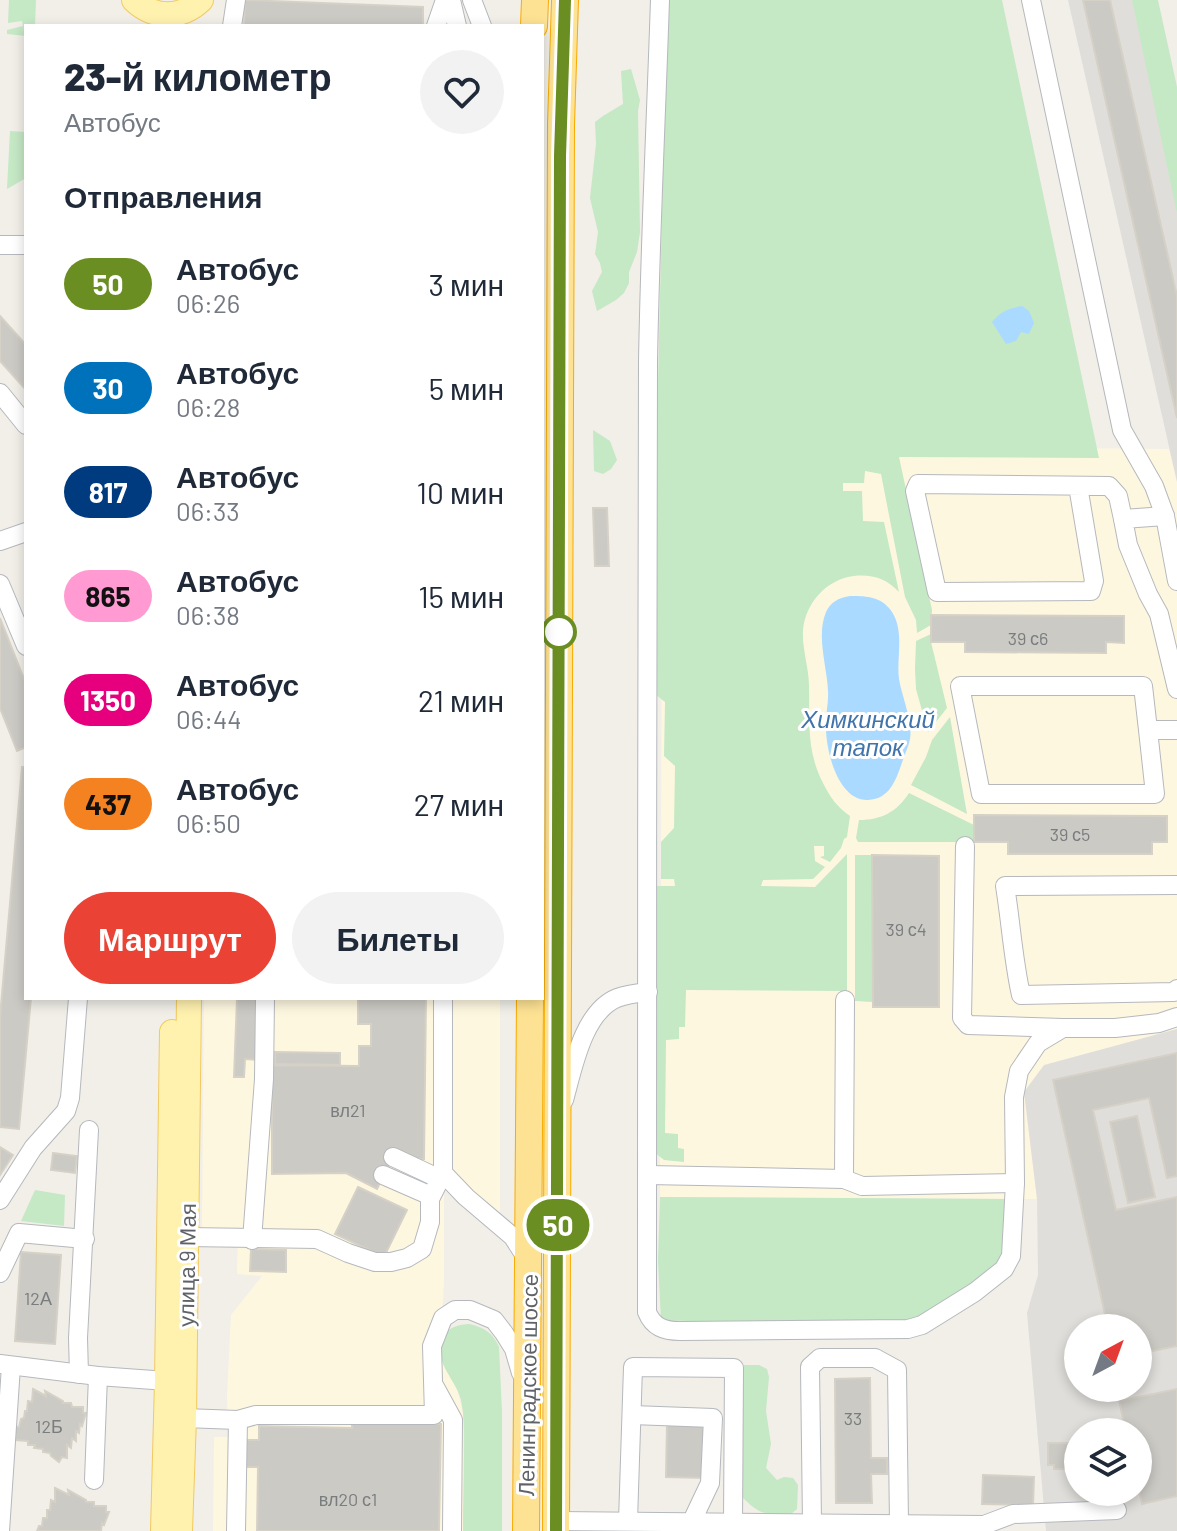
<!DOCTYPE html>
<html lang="ru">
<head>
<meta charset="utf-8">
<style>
  :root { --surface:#fff; --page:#f2f2f3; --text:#1f2937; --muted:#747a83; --accent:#ea4335 }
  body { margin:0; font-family:Barlow,sans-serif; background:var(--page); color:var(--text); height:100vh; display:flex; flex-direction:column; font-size:30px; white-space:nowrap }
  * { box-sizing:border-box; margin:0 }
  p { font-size:26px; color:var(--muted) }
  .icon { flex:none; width:44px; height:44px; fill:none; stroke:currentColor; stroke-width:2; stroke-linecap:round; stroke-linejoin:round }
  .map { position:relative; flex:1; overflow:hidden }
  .drawer { position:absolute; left:24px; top:24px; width:520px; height:976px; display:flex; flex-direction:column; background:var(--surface); border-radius:0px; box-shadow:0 4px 12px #0003 }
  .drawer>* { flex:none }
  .badge { padding:0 16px; border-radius:26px; font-size:28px; line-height:52px }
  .needle { width:52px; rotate:41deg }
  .tools { position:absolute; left:1064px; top:1314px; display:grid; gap:16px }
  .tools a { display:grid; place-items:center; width:88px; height:88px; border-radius:50%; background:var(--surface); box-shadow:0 4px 12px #0003; font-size:40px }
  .map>.badge { position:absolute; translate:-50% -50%; box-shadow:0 0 0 4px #fff }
  h2 { padding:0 40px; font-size:30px; line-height:72px }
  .round { display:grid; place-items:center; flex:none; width:84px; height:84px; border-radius:42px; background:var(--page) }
  .overview { display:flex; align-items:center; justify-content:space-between; height:136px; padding:0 40px }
  h1 { font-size:38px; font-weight:800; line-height:60px }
  .action { display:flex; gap:16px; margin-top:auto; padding:16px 40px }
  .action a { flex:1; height:92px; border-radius:48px; background:var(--accent); color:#fff; font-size:32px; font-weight:800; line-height:92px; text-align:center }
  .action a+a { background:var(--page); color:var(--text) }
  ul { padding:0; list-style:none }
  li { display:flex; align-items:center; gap:24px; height:104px; padding:0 40px }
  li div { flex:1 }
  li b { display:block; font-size:30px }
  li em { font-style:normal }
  li .badge { min-width:88px; font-weight:700; text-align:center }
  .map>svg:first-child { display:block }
</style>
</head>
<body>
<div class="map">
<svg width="1177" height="1531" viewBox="0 0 1177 1531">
  <rect width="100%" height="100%" fill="#f1efe8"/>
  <g fill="#fef7e0">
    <path d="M774 446 1169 449 1177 482V1029L1126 1043 1024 1092 1037 1199 660 1197 662 563Z"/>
    <path d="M204 998H500V1212L489 1226 444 1190V1281L440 1353 444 1366 457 1387 463 1414V1531H213L214 1437H228L227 1395 231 1315 262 1276 237 1274 238 1230 202 1228Z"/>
  </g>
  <g fill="#e0deda" fill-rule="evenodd">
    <path d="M1068 0H1141L1177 164V482Z"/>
    <path d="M1177 1029V1531H1046L1027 1313 1038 1275 1037 1199 1024 1092 1044 1065ZM1078 1328H1138V1388H1078ZM1078 1432H1138V1492H1078Z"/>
  </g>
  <g fill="#c5e8c5">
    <path d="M9 0H36L35 26H26V36L7 34V30L23 26 22 21 8 23Z"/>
    <path d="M667 0H1002L1099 458 899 457 932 610 931 625 917 633 916 620 905 597 881 474 865 471 864 483H843V491H862L863 521 884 522 899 592C886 578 871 574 854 576 827 579 805 603 803 631 802 649 809 668 809 686 810 722 806 750 823 783 830 797 837 807 850 816L847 837 844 839 841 848 830 862 820 857 824 856V846H814L815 861 825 867 813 879 763 880 761 886 815 887 847 854V991L686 990 685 1027H679V1039L666 1040 665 1133 678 1134V1148L684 1149V1162L664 1160 654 1152V886H675L674 879H661V842L674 828 675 766 664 756 665 702 655 694 654 553Z"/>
    <path d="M1132 0H1158L1177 87V213Z"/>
    <path d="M631 69 640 100 638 111 640 232 637 252 629 272V283L624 293 616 300 597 311 592 291 602 272 600 263 595 254 598 232 590 198 596 144 595 122 603 116 623 104 621 71Z"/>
    <path d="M10 131 26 132V178L7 189Z"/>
    <path d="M593 430 610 441 617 460 611 469 603 474 594 471Z"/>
    <path d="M931 634V642L947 708 928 732 916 689 915 669 916 641Z"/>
    <path d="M950 717 967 814 911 785 926 757 932 740Z"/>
    <path d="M909 793 974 825V842H858L856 838 859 820C881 820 897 812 909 793Z"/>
    <path d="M855 855H872L873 1002 855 1001Z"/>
    <path d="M35 1190 65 1195 64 1226 21 1221Z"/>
    <path d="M660 1197 1015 1199 1004 1269 908 1329 661 1320 658 1261Z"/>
    <path d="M469 1324C484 1327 493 1333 499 1347L502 1412V1531H463C463 1506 464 1481 464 1456 464 1438 465 1418 461 1400 456 1380 436 1365 441 1343 445 1328 456 1325 469 1324Z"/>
    <path d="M740 1365H759L767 1369 769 1377 766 1411 771 1444 766 1468 777 1480 784 1477 793 1478 798 1485 797 1509 791 1514C762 1516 758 1513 738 1493Z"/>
  </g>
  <g fill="#aadaff">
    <path d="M1022 306 1029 311 1034 323 1029 334 1021 332 1016 341 1006 344 992 322C1000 312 1009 308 1022 306Z"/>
    <path d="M850 596C864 596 879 596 889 608 906 628 896 656 899 679 902 697 913 722 910 739 909 745 906 751 904 757 897 776 892 799 868 800 838 801 826 751 826 728 825 715 829 703 828 691 827 666 816 636 826 612 831 601 839 598 850 596Z"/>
  </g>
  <g fill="#cccac5" stroke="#d6d1c6" stroke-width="2">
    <path d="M245 0 423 7V26H244Z"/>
    <path d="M1083 0H1110L1177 296V418Z"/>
    <path d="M0 316 26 345V390L0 361Z"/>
    <path d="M593 508H607L609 566H595Z"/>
    <path d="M931 615 1124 616V643L1106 642V653L965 652V642H931Z"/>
    <path d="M0 618 26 684V747L17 751 0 708Z"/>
    <path d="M22 767H26V998H31L19 1129 0 1127V1017Z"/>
    <path d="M974 815 1167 816V842H1152V854H1008V842H974Z"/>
    <path d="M872 855 939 856V1007H873Z"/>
    <path d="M237 998H262L259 1060 245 1059 244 1077H234Z"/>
    <path d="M358 998H426L424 1159H402L394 1155 377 1189 346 1173 272 1174V1065L359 1066V1046H371V1024H358Z"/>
    <path d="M275 1052 340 1053V1065L275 1064Z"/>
    <path d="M1177 1053V1176L1167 1178 1149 1098 1093 1110 1116 1210 1177 1197V1346L1138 1354V1328H1108L1053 1080Z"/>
    <path d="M1137 1116 1155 1197 1128 1203 1110 1122Z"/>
    <path d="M0 1147 13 1155 0 1175Z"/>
    <path d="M53 1153 77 1156 75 1173 51 1170Z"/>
    <path d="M358 1187 407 1210 384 1257 335 1234Z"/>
    <path d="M251 1249 286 1250V1272L250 1271Z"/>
    <path d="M21 1252 61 1255 55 1344 15 1341Z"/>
    <path d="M870 1378 871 1458H887V1474H871L872 1503H836L835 1379Z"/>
    <path d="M33 1389 46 1396 45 1391 63 1401V1403H71L72 1407H83V1413H86L82 1426 80 1424 79 1433 76 1431V1441L72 1438 71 1448 67 1445V1458L62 1457 59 1462 51 1456 50 1453 43 1452V1449L34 1448 35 1445H28V1441L15 1440 16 1435 14 1434 16 1427H19L21 1419 24 1418 25 1411H27L28 1401 32 1402Z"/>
    <path d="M1177 1389V1496L1142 1504 1138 1486V1432H1126L1119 1401Z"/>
    <path d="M352 1422 441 1424 439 1531H257L258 1467H246V1440H259V1426L352 1428Z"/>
    <path d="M667 1425 707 1426 706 1478 666 1477Z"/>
    <path d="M1048 1443H1073L1072 1469H1054V1465H1048Z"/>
    <path d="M983 1475 1034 1477 1033 1505 982 1504Z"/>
    <path d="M55 1488 69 1495 68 1490 86 1500V1502H94V1506H106V1512H109L104 1525 102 1523 101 1531H37L39 1526H42L43 1518H47V1510H50L51 1500 55 1502Z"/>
  </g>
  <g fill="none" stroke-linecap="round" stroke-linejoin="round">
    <g stroke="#b5b8bc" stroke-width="20">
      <g id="minor">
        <path d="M451 0 457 26"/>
        <path d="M472 0 482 26"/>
        <path d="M660 0C656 121 650 242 648 362 645 679 649 995 647 1312 653 1327 664 1331 680 1331L908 1329 922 1325 975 1292 1004 1269 1011 1256 1015 1183 1014 1097 1019 1071 1038 1043 1063 1028H1115L1159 1023 1177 1017"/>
        <path d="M1031 0 1122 430 1154 486 1165 516 1177 581"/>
        <path d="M232 26 236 0"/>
        <path d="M436 26 445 0"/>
        <path d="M0 245H26"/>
        <path d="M0 393 26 425"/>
        <path d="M1078 486 1094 581 1091 591 937 592 915 491 918 484 1109 486 1118 496 1123 519"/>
        <path d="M1165 516 1123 519 1128 545 1148 594 1159 614 1177 689"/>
        <path d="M0 541 26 532"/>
        <path d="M0 584 26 646"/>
        <path d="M1148 730 1143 686H960L981 794H1155L1148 730H1177"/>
        <path d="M965 846 962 1018 968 1025 1063 1028"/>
        <path d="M1177 885 1005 886C1011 923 1013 959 1021 995L1174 992 1177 989"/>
        <path d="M564 1100C573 1068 583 1012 617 998 627 994 638 993 648 992"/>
        <path d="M393 1157 440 1179"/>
        <path d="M443 1173 466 1197 513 1237 527 1259"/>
        <path d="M383 1175 431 1196"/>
        <path d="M648 1175 844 1179 862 1186 1015 1183"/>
        <path d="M844 1179 845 1000"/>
        <path d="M0 1200 33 1148 66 1111 70 1098 78 998"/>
        <path d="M186 1237 317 1239 348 1253 375 1262H391L407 1258 422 1249 430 1222V1199L443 1173V998"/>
        <path d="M252 1240 264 1079 265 998"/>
        <path d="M0 1273 19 1233 85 1239"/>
        <path d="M0 1364 98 1376 167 1381"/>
        <path d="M79 1374 78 1338 89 1130"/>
        <path d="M435 1387 453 1420 452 1531"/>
        <path d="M632 1415 713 1418 710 1483 692 1521"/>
        <path d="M184 1418 238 1420 256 1415H434L432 1346 443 1318 455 1310H470L494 1320 504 1333 514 1349 521 1373"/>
        <path d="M94 1480 98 1376"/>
        <path d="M557 1521 984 1525 1013 1514 1117 1510"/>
        <path d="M628 1521 633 1367 734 1368 733 1522"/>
        <path d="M812 1523 810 1367 820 1358H875L897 1370 899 1524"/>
        <path d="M0 1531 11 1366"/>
        <path d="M236 1531 238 1420"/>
      </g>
    </g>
    <g stroke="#f2c960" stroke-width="26">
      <g id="major">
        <path d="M134 0C154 19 181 19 201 0"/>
        <path d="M163 1531 167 1381 172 1032"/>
        <path d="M180 1531 184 1418 189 998"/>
      </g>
    </g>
    <g stroke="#f9ab00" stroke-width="28">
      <g id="highway">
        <path d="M534 26 535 0"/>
        <path d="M526 1531 530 998"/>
        <path d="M556 1531 561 124 565 0"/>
      </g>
    </g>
    <use href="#minor" stroke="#fff" stroke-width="18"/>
    <use href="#major" stroke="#fff2af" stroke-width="24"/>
    <use href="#highway" stroke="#fde293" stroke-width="26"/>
  </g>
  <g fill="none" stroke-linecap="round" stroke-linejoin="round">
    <g stroke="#fff" stroke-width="18">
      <path id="line" d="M556 1531 560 156 565 0"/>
    </g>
    <use href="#line" stroke="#6b8e23" stroke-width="12"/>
  </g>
  <circle fill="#fff" stroke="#6b8e23" stroke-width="4" cx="559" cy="632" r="16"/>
  <g text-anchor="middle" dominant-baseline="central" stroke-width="6" stroke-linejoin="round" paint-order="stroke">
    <g font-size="18" fill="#7a7d7f">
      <text x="1028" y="638">39 с6</text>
      <text x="1070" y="834">39 с5</text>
      <text x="906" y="929">39 с4</text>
      <text x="348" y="1110">вл21</text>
      <text x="38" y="1298">12А</text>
      <text x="853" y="1418">33</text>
      <text x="49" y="1426">12Б</text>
      <text x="348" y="1499">вл20 с1</text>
    </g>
    <g font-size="22" fill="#5f6368" stroke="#fff">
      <text transform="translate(186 1265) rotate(-89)">улица 9 Мая</text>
      <text transform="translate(527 1385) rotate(-89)">Ленинградское шоссе</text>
    </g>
    <g font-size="24" font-style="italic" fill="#4174aa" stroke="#fff">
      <text x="868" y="718">Химкинский<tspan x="868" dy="28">тапок</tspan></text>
    </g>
  </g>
</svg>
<div class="tools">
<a><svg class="needle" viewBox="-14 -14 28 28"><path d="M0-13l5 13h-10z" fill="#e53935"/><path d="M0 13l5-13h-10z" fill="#747a83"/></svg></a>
<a><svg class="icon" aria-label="layers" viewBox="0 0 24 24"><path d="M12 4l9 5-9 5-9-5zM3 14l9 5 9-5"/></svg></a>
</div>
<b class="badge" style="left:558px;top:1225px;background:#6b8e23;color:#fff">50</b>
<section class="drawer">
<div class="overview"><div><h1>23-й километр</h1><p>Автобус</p></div><a class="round"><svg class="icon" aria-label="heart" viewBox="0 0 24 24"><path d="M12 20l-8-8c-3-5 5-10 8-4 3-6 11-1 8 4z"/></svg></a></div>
<h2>Отправления</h2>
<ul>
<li><span class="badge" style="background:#6b8e23;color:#fff">50</span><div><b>Автобус</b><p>06:26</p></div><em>3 мин</em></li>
<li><span class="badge" style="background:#0072bc;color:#fff">30</span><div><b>Автобус</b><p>06:28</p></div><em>5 мин</em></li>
<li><span class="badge" style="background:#003b80;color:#fff">817</span><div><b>Автобус</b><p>06:33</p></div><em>10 мин</em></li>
<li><span class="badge" style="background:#ff9ad2;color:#111">865</span><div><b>Автобус</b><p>06:38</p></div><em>15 мин</em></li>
<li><span class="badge" style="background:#e6007e;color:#fff">1350</span><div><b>Автобус</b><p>06:44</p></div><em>21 мин</em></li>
<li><span class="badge" style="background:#f58220;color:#111">437</span><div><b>Автобус</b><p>06:50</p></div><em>27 мин</em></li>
</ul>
<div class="action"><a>Маршрут</a><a>Билеты</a></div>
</section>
</div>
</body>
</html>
